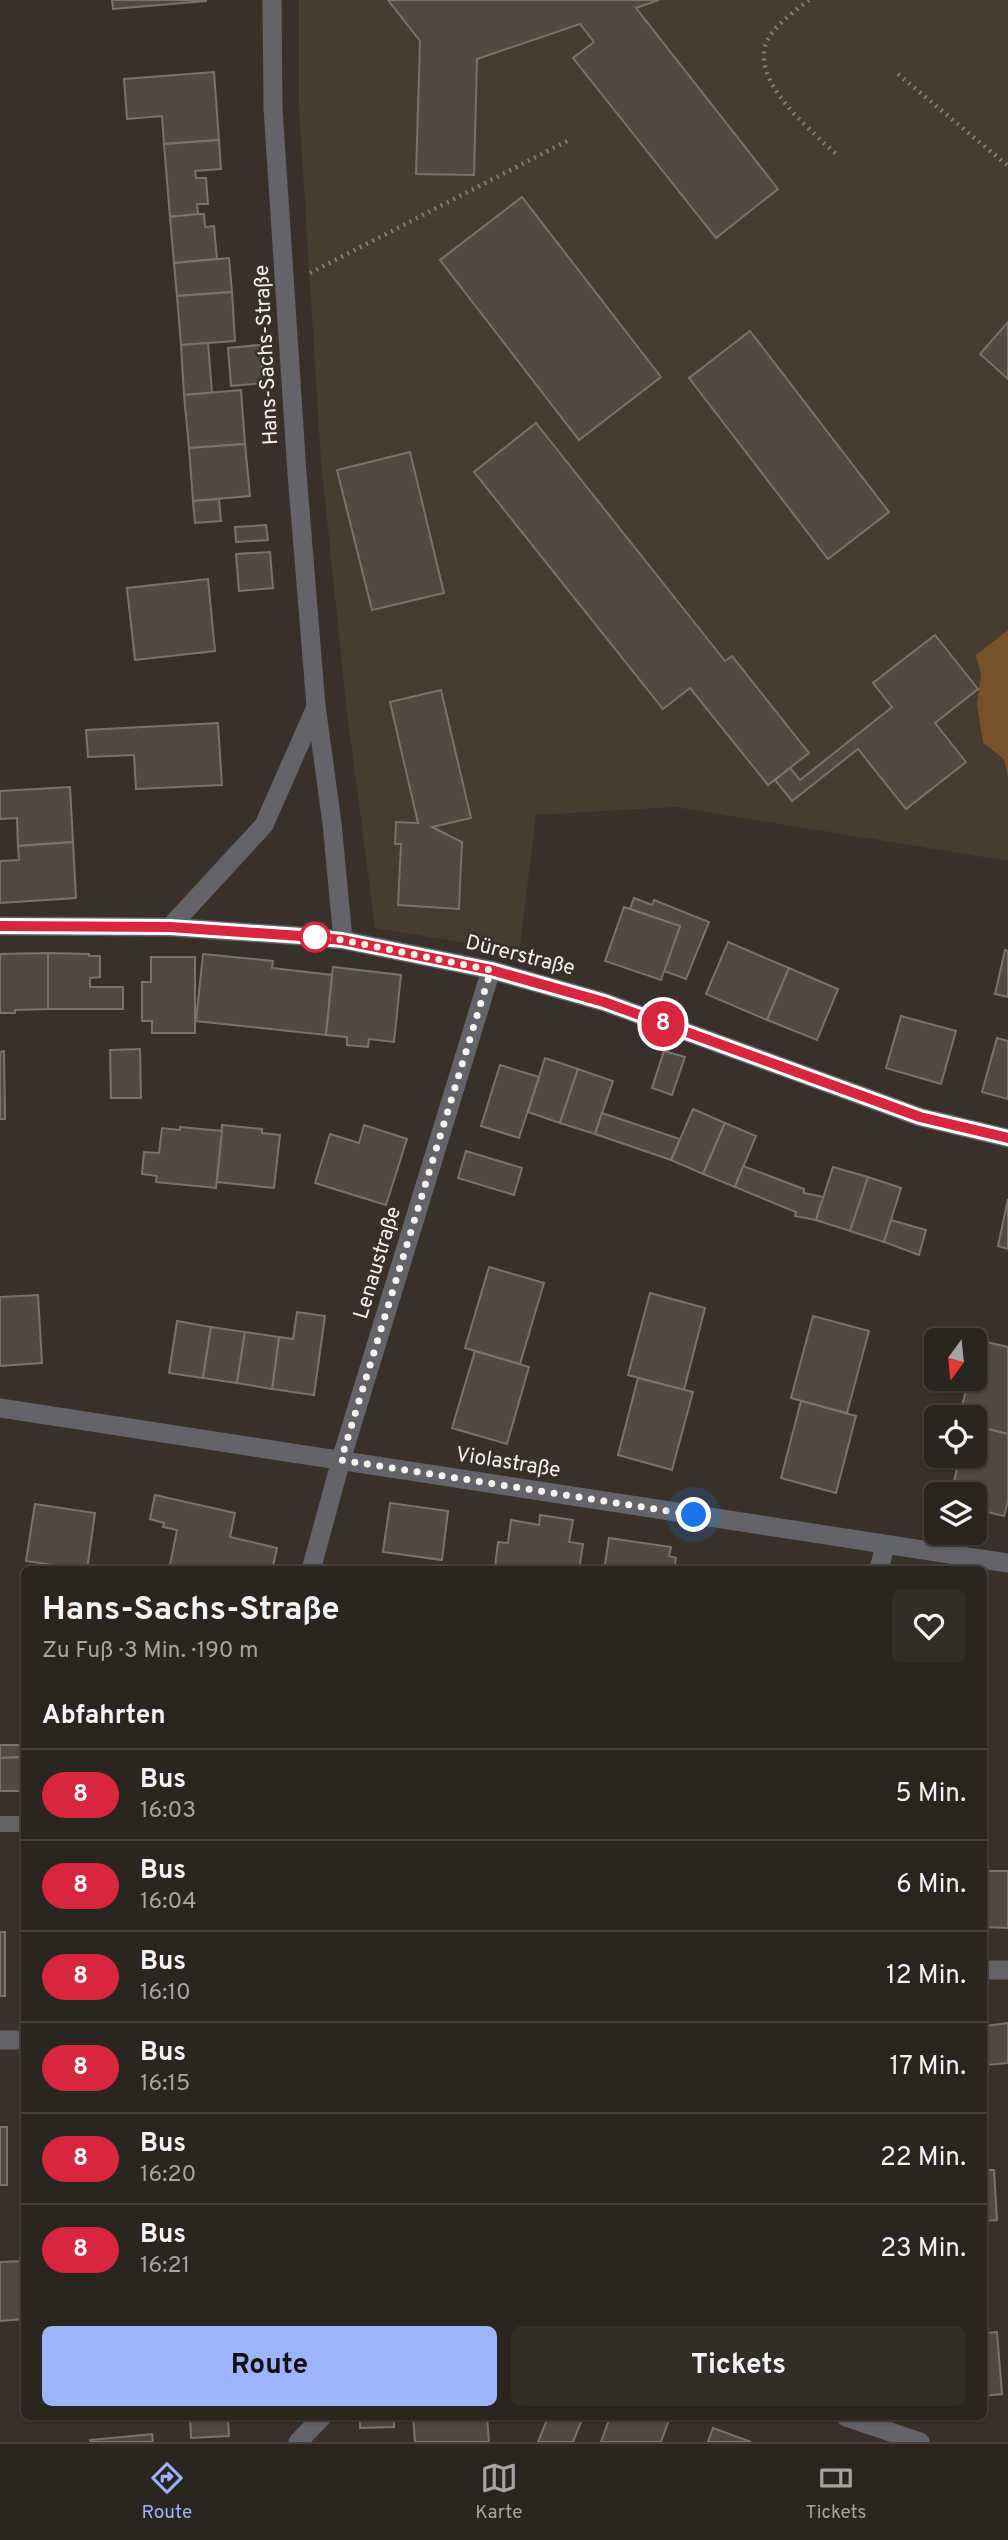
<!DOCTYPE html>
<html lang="de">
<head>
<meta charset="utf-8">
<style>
  :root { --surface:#2b251f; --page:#332d28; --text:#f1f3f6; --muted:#a6a5a4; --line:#47423d; --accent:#9db4fd }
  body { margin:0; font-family:Overpass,sans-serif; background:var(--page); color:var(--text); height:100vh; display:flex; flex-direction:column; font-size:26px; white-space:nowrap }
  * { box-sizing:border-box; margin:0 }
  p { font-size:23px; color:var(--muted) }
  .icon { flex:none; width:38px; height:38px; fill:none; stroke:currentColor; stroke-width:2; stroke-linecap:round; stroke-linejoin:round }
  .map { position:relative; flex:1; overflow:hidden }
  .sheet { position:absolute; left:21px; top:1566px; width:966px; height:854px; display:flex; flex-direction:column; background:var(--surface); border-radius:10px; box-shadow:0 2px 5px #0004,0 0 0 2px var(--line) }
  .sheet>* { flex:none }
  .badge { padding:0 14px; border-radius:23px; font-size:24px; line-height:46px }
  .needle { width:46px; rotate:195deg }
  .controls { position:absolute; left:924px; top:1328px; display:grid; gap:14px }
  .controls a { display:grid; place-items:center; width:63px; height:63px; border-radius:10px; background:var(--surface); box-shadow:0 2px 5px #0004,0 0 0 2px var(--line); font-size:35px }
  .you { position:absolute; width:35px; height:35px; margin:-18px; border:5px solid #fff; border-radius:50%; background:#1a73e8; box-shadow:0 0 0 10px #1a73e833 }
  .map>.badge { position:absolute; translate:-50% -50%; box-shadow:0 0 0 4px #fff }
  h2 { padding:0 21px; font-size:26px; line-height:63px }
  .round { display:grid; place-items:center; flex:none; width:74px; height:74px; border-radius:10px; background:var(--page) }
  .head { display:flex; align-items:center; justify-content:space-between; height:119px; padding:0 21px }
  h1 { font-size:33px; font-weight:700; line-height:52px }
  .button { display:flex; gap:14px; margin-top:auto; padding:14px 21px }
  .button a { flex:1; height:80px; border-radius:10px; background:var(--accent); color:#111; font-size:28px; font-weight:700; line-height:80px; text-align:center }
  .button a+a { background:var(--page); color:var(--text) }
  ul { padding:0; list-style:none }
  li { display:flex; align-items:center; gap:21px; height:91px; padding:0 21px; border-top:2px solid var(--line) }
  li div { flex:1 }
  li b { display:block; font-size:26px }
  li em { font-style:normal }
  li .badge { min-width:77px; font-weight:700; text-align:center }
  .dock { display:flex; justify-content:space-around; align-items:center; height:98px; border-top:2px solid var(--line); background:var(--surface); font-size:19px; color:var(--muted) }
  .dock a { display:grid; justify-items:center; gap:4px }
  .dock .current { color:var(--accent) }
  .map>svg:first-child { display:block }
</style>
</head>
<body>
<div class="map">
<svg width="1008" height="2442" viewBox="0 0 1008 2442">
  <rect width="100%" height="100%" fill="#393129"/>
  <path fill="#483b2f" d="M299 0H1008V861L675 807 536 815 520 947 478 945 375 928 346 704 321 461 299 107Z"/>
  <path fill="#76512a" d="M1008 630V778L1004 759 983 743 977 704 981 674 976 655Z"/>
  <g fill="#524941" stroke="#7c726a" stroke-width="2">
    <path d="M112 0H206V1L113 9Z"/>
    <path d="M388 0H659L636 8 778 189 716 238 573 58 594 42 580 24 477 59 474 175 416 174 420 41Z"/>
    <path d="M214 72 219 140 164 144 162 116 127 119 124 79Z"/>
    <path d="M219 140 221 169 195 171 196 178H206L208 204H197L198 214 170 217 164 144Z"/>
    <path d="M522 197 661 377 579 440 440 260Z"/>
    <path d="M198 214H204L205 227 214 226 217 259 174 263 170 217Z"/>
    <path d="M229 258 232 292 177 296 174 263Z"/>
    <path d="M232 292 235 341 181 345 177 296Z"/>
    <path d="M1008 322V379L980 354Z"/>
    <path d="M750 331 889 512 828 559 689 378Z"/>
    <path d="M208 343 212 393 184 395 181 345Z"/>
    <path d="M260 345 263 383 231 386 228 348Z"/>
    <path d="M241 390 245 444 189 448 184 395Z"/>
    <path d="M536 423 725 661 732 656 809 753 768 785 690 688 663 709 474 472Z"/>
    <path d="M245 444 250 496 193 501 189 448Z"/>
    <path d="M410 452 444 593 372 610 337 470Z"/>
    <path d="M219 499 221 521 195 523 193 501Z"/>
    <path d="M266 525 268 540 236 542 235 527Z"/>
    <path d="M270 552 273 588 239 591 236 554Z"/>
    <path d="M208 579 215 651 135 660 127 588Z"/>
    <path d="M935 635 978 689 935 723 966 762 906 809 858 749 792 801 775 780 790 768 800 780 892 707 873 683Z"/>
    <path d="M441 690 471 818 432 827 462 842 459 909 398 905 401 844H395L396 822 418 823 390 702Z"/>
    <path d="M218 723 222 785 136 789 134 755 88 757 86 730Z"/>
    <path d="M70 787 73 842 18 846 17 818 0 819V791Z"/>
    <path d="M73 842 76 898 0 903V861L19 860 18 846Z"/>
    <path d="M634 898 652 905 654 900 709 922 686 979 664 971 680 926 630 909Z"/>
    <path d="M624 907 680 926 661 980 605 961Z"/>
    <path d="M728 942 789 968 767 1020 706 994Z"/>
    <path d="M1005 950 1008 951V997L995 994Z"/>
    <path d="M48 953 89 954V956H100V977L90 978V987H123V1009H48Z"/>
    <path d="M48 953V1009L15 1010V1013H0V954Z"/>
    <path d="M203 954 273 961 272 968 332 975 326 1035 196 1021Z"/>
    <path d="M151 957H195V1033H152V1021H142V982H151Z"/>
    <path d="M333 967 401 975 394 1042 369 1039 368 1047 347 1045V1037L326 1035Z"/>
    <path d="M789 968 838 989 817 1040 767 1020Z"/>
    <path d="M901 1016 956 1031 941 1084 886 1068Z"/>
    <path d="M997 1038 1008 1041V1099L982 1092Z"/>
    <path d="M140 1049 141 1098H111L110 1050Z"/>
    <path d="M4 1051 5 1119H0V1052Z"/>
    <path d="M664 1051 685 1057 672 1095 652 1088Z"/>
    <path d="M545 1058 578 1069 560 1123 528 1112Z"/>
    <path d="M500 1065 539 1077 519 1138 481 1126Z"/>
    <path d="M578 1069 613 1081 595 1134 560 1123Z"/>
    <path d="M693 1109 725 1123 703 1174 671 1160Z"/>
    <path d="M602 1113 680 1139 671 1160 595 1134Z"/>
    <path d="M725 1123 756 1136 735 1187 703 1174Z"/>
    <path d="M222 1125 262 1129V1133L280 1135 274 1188 217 1182Z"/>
    <path d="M364 1125 407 1139 386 1205 315 1183 330 1134 359 1143Z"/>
    <path d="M180 1127 222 1131 216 1188 156 1182 157 1176 142 1174 144 1152 159 1153 162 1128 180 1130Z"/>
    <path d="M466 1151 522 1168 514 1195 458 1178Z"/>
    <path d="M743 1166 804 1189V1193L824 1197 816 1220 795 1216 796 1212 735 1187Z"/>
    <path d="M833 1167 868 1177 850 1231 816 1220Z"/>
    <path d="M868 1177 901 1188 884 1242 850 1231Z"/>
    <path d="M1008 1199V1249L998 1246Z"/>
    <path d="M891 1220 926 1230 919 1255 884 1242Z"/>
    <path d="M489 1267 544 1283 520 1364 465 1348Z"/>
    <path d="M650 1293 705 1308 684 1390 628 1375Z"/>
    <path d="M38 1295 42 1363 0 1366V1297Z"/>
    <path d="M297 1312 325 1316 314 1395 272 1389 279 1337 293 1339Z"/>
    <path d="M813 1316 869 1331 847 1413 791 1398Z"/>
    <path d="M177 1321 211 1327 203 1378 169 1373Z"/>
    <path d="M211 1327 245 1332 237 1383 203 1378Z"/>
    <path d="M245 1332 279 1337 272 1389 237 1383Z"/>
    <path d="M978 1340 1008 1347V1434L975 1426V1418H959L969 1379H975V1354Z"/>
    <path d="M475 1351 529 1367 507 1444 452 1428Z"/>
    <path d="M638 1378 693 1392 672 1470 618 1455Z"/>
    <path d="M801 1401 856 1416 836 1493 781 1478Z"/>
    <path d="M975 1426 1008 1434V1501L1004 1516 975 1509V1494H951L960 1456H975Z"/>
    <path d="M155 1495 235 1513 230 1537 277 1548 272 1570H169L177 1530 163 1527 164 1523 150 1519Z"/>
    <path d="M390 1503 448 1511 442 1560 383 1552Z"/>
    <path d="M35 1504 95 1513 87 1570 26 1561Z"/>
    <path d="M540 1515 573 1520 569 1542 583 1544 579 1570H505V1568L495 1567 498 1542 508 1543 511 1520 539 1525Z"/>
    <path d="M609 1538 671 1547 669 1556 676 1558 674 1570H604Z"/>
    <path d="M0 1745H24V1757L0 1758Z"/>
    <path d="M24 1757V1791H0V1758Z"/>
    <path d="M984 1871H1008V1928L984 1927Z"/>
    <rect x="0" y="1932" width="5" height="64"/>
    <path d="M1008 2023V2063L987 2065 984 2026Z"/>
    <rect x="0" y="2127" width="7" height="58"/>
    <path d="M984 2170H994L997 2220 984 2221Z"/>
    <path d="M24 2261V2319L0 2321V2262Z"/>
    <path d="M997 2332 1002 2394 984 2396V2333Z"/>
    <path d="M190 2417H228L229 2436 191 2438Z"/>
    <path d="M360 2417H394V2427L360 2428Z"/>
    <path d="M413 2417H487L489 2442H415Z"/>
    <path d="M540 2417H583L573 2442H538L547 2420Z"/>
    <path d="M610 2417H670L661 2442H601Z"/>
    <path d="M713 2428 751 2442H708Z"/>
    <path d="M152 2434 153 2442H91L90 2440Z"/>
  </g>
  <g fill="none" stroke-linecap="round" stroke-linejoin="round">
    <g stroke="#847d76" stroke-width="4.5" stroke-dasharray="2 5" stroke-linecap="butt">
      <path d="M809 0C795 11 769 29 765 47 755 86 813 132 838 156"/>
      <path d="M898 74 1008 166"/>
      <path d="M310 273 571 139"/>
    </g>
    <path stroke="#626469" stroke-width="16" d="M0 1824H24"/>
    <g stroke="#626469" stroke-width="19">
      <path d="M272 0 273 108 297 473 316 706 332 823 343 940"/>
      <path d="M0 926 170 927 301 936 343 940 491 970 604 1002 920 1117 1008 1138"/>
      <path d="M170 927 264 825 316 707"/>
      <path d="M0 1408 1008 1563"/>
      <path d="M311 1570 341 1460 491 970"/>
      <path d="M879 1570 885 1545"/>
      <path d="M984 1970H1008"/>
      <path d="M0 2040H24"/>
      <path d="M846 2417 920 2442"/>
      <path d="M298 2442 322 2417"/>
    </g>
  </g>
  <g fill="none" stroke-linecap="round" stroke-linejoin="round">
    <g stroke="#fff" stroke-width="16">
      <path id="line" d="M0 926 170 927 301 936 342 940 491 970 604 1002 920 1117 1008 1138"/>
    </g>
    <use href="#line" stroke="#d7263d" stroke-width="10"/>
    <path stroke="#f7f2ec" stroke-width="7" stroke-dasharray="0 12.6" d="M315 937 342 940 491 970 341 1460 694 1515"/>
  </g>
  <circle fill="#fff" stroke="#d7263d" stroke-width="3.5" cx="315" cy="937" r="14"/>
  <g text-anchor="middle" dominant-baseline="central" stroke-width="5" stroke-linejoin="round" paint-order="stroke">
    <g font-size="21" fill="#f7f2ec" stroke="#393129">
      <text transform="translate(267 355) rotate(-93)">Hans-Sachs-Straße</text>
      <text transform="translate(520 956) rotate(14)">Dürerstraße</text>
      <text transform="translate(378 1263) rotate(-73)">Lenaustraße</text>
      <text transform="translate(508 1463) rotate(9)">Violastraße</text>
    </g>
  </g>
</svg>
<div class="controls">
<a><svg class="needle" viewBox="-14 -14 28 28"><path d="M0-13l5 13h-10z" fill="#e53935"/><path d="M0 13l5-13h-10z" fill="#a6a5a4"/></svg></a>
<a><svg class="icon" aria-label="locate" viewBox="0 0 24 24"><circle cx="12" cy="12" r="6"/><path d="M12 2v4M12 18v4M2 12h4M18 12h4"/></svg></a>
<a><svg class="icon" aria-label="layers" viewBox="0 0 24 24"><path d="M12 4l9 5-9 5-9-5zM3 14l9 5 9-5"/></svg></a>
</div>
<div class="you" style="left:694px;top:1515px"></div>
<b class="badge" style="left:663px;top:1024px;background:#d7263d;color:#fff">8</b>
<section class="sheet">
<div class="head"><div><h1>Hans-Sachs-Straße</h1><p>Zu Fuß · 3 Min. · 190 m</p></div><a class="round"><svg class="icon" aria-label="heart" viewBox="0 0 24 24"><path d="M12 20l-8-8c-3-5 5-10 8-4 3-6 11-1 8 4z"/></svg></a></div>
<h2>Abfahrten</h2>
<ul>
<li><span class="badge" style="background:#d7263d;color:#fff">8</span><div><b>Bus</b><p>16:03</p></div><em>5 Min.</em></li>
<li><span class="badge" style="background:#d7263d;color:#fff">8</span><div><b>Bus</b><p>16:04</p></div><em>6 Min.</em></li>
<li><span class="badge" style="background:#d7263d;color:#fff">8</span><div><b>Bus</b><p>16:10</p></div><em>12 Min.</em></li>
<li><span class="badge" style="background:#d7263d;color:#fff">8</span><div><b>Bus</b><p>16:15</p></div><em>17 Min.</em></li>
<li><span class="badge" style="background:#d7263d;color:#fff">8</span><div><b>Bus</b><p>16:20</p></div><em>22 Min.</em></li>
<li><span class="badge" style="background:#d7263d;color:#fff">8</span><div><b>Bus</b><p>16:21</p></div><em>23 Min.</em></li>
</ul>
<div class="button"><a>Route</a><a>Tickets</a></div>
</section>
</div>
<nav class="dock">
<a class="current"><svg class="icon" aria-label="directions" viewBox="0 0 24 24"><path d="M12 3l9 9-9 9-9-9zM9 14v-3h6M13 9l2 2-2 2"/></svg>Route</a>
<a><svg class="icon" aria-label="map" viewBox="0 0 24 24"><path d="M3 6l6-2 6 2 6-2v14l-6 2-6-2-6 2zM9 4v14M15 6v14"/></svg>Karte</a>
<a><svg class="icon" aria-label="tickets" viewBox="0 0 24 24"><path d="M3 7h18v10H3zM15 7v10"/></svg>Tickets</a>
</nav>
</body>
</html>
